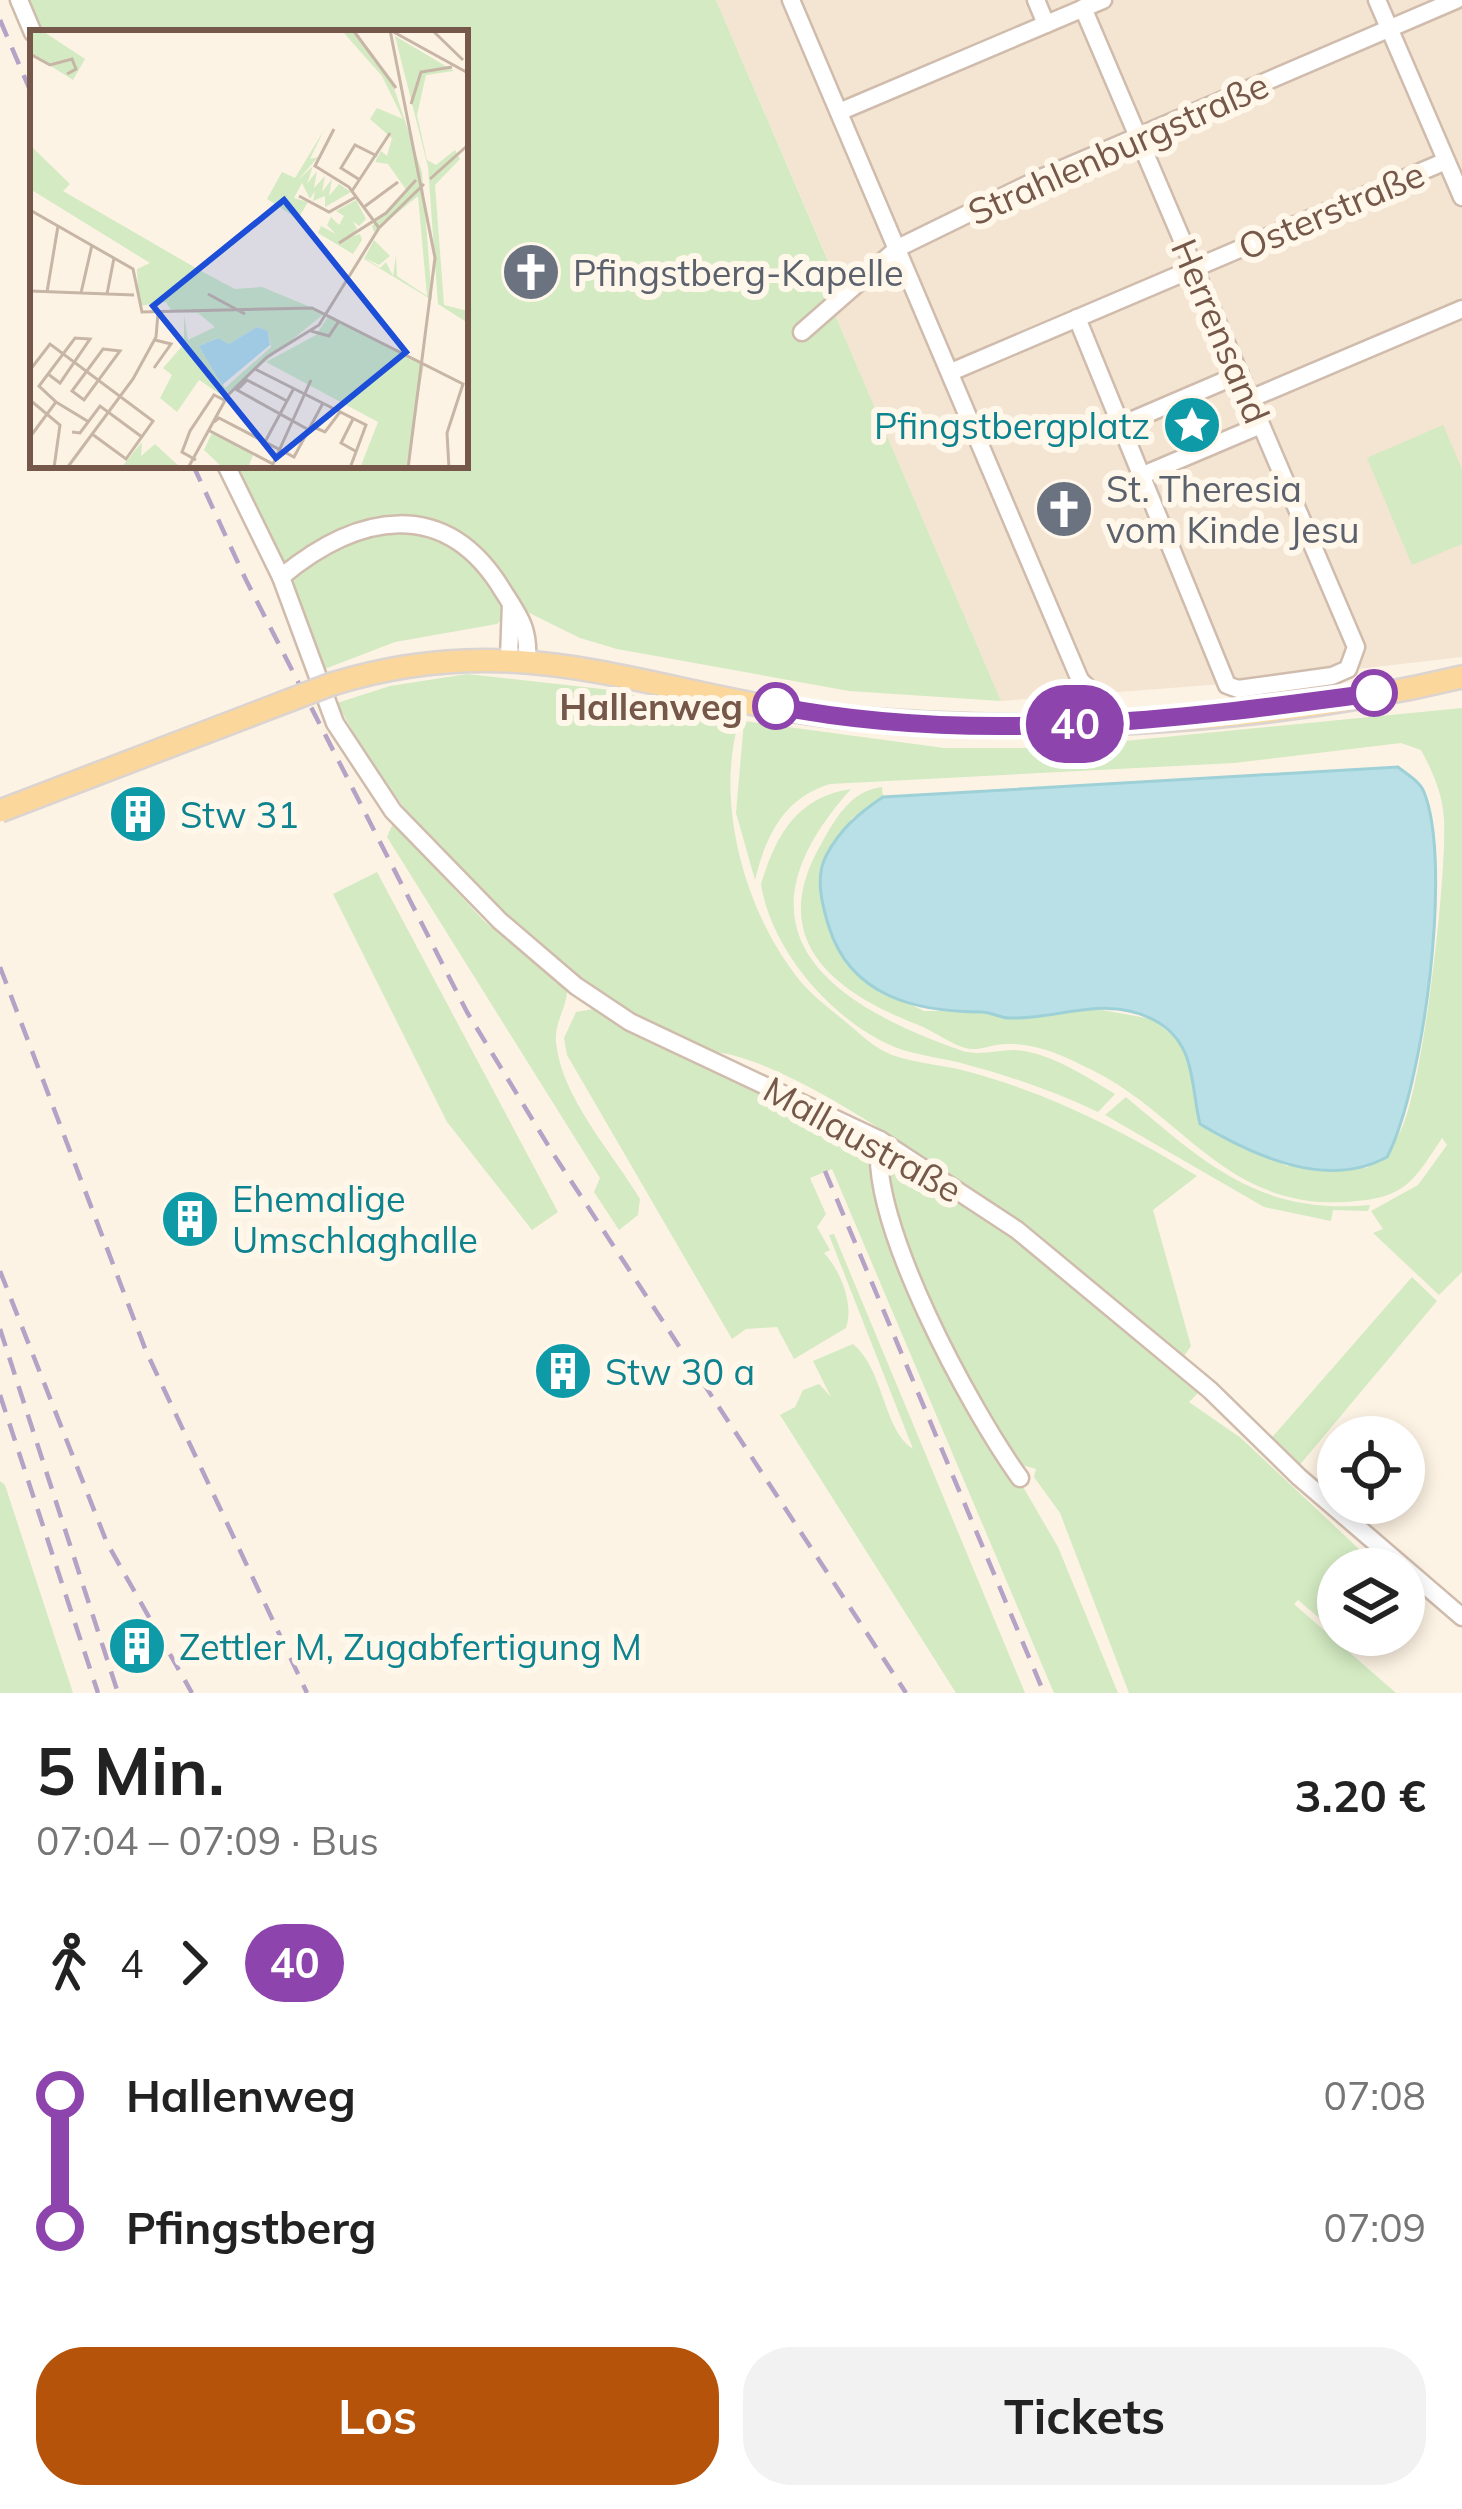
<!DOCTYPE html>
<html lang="de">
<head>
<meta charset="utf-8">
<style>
  :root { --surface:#fff; --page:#f2f2f2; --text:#222; --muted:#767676; --accent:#b45309 }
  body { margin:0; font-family:Mulish,sans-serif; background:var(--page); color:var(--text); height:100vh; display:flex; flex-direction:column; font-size:45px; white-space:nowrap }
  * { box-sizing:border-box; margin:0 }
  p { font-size:39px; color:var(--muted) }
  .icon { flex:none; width:66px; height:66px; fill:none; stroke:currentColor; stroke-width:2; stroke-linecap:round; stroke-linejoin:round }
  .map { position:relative; height:1693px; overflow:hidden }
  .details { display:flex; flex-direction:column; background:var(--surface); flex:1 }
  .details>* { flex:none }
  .badge { padding:0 24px; border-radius:39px; font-size:42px; line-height:78px }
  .fabs { position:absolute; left:1317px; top:1416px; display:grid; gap:24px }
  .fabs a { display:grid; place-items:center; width:108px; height:108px; border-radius:50%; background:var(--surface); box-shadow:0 6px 18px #0003; font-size:60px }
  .map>.badge { position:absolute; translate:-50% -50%; box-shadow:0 0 0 6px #fff }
  .legs { display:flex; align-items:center; gap:18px; height:132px; padding:0 36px; font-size:39px }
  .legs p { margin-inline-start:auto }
  .summary { display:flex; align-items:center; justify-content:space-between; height:204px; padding:0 36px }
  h1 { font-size:66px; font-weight:700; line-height:90px }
  .cta { display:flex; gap:24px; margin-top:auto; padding:24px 36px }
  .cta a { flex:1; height:138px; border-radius:48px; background:var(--accent); color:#fff; font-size:48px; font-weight:700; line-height:138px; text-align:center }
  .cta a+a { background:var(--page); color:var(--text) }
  ul { padding:0 36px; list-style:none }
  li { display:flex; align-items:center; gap:42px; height:132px; font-size:45px }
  li i { display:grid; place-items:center; width:18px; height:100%; margin:0 15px; background:currentColor }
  li i::after { content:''; width:30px; height:30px; margin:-15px; border:9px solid; border-radius:50%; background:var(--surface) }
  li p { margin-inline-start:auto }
  li:first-child i { background:linear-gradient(#0000 50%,currentColor 0) }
  li:last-child i { background:linear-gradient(currentColor 50%,#0000 0) }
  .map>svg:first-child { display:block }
</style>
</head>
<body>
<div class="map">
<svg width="1462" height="1693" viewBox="0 0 1462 1693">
  <rect width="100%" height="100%" fill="#fdf3e4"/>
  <path fill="#f4e4d2" d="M716 0H1462V657L1236 683 1001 701 829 301 841 290Z"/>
  <g fill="#d3eac2">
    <path d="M24 0H716L841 291 829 301 1001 701 849 691 617 649 580 638 515 606 497 624 395 642 322 670 230 465H465V33H39Z"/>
    <path d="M1443 425 1462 469V544L1412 565 1367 458Z"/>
    <path d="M467 674 611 690 739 721C715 801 744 907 794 973 808 993 829 1008 847 1023 860 1034 876 1049 892 1055 918 1064 947 1065 973 1073 1053 1095 1127 1133 1197 1176L1153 1210 1191 1346 1182 1359C1095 1283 814 1053 705 1051 670 1032 634 1015 600 994 495 930 394 810 337 703L390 686Z"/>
    <path d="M1462 708V1272L1439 1295 1373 1233 1383 1229 1371 1211 1418 1185 1447 1145 1442 1138C1412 1184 1404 1199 1344 1202 1226 1208 1183 1115 1092 1070 1064 1056 1038 1043 1006 1044 994 1044 982 1050 970 1049 953 1046 937 1033 921 1026 838 994 765 943 820 846 835 819 850 791 882 787L883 797 851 819 901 1000 924 1011H984L1005 1019 1091 1008 1152 1019 1178 1040 1195 1071 1194 1102 1223 1137 1287 1166 1367 1168C1377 1158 1392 1147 1399 1134 1423 1092 1447 874 1444 820 1443 795 1433 772 1421 750L1401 743 1234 763 830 784C784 798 766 835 755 880L736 813 744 721 944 748H1053Z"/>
    <path d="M851 789C727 927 823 1002 960 1050 981 1058 1003 1047 1024 1051 1057 1057 1087 1077 1115 1094L1098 1112C1056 1092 1013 1077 968 1065 945 1058 919 1056 897 1048 834 1023 771 951 761 884 776 835 797 797 851 789Z"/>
    <path d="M393 823 484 921 567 988C568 1007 554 1021 556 1042 561 1097 612 1152 640 1199L638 1215 619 1230 594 1192 600 1178 387 837Z"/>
    <path d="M377 872 558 1212 532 1230 447 1122 333 894Z"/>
    <path d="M594 1009 694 1062 869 1142 872 1180 920 1310 1058 1547 1118 1693H1054L832 1169 810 1178 826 1214 817 1227 830 1250 824 1253C838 1267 855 1303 846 1328L794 1359 777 1327 746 1329 732 1339 567 1055 564 1038 576 1012Z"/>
    <path d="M1126 1097C1206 1164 1259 1215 1370 1205L1368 1211 1333 1210 1331 1221 1264 1207 1105 1115Z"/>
    <path d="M891 1156 1025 1241 1199 1392 1189 1402 1241 1438 1361 1551 1346 1569H1338V1578L1319 1601 1338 1618V1634L1298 1600 1294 1604 1396 1693H1129L1060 1513 1034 1477 1036 1469 1019 1464 941 1340 884 1185V1159Z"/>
    <path d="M834 1234 1025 1693H956L780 1415 795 1407 803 1390 819 1384 831 1397 813 1361 853 1344C884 1369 883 1430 913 1449L829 1235Z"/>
    <path d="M1412 1277 1437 1301 1298 1467 1269 1441Z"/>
    <path d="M0 1481 5 1485 73 1693H0Z"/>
  </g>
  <path fill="#b8e0e6" stroke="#9ed0d8" stroke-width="3" d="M1398 767C1407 774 1420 782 1424 792 1453 864 1423 1089 1387 1157 1327 1190 1254 1156 1200 1124 1190 1084 1197 1043 1154 1020 1106 994 1057 1020 1009 1018 1000 1018 991 1012 982 1012 917 1012 851 997 829 927 822 905 815 877 826 856 840 829 859 813 883 797Z"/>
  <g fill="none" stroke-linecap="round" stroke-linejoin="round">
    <g stroke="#d0bcad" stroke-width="21">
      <g id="minor">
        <path d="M19 0 33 33"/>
        <path d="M791 0 1080 680 1122 720"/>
        <path d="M1036 0 1046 24"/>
        <path d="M1377 0 1462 197"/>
        <path d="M839 112 1103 0"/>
        <path d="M1077 318 1227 685 1238 689 1332 676 1348 669 1356 647 1083 8"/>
        <path d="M802 332 898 248 1041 178 1456 0"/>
        <path d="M951 372 1446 161"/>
        <path d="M1250 399 1462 309"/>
        <path d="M1121 425 1240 374"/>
        <path d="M226 465 281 577 335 723 393 811 500 921 576 986 630 1022 880 1140 1017 1230 1210 1390 1299 1477 1462 1617"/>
        <path d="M1143 475 1261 425"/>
        <path d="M281 577C357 514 445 495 503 591 519 616 529 628 527 659"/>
        <path d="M509 658 511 604"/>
        <path d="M1078 723 1080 680"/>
        <path d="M880 1140C867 1220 971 1410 1020 1478"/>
      </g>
    </g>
    <g stroke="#dbd4d0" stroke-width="26">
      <path id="major" d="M332 684C534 621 661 702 853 718 1049 735 1270 723 1462 677"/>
    </g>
    <use href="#minor" stroke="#fff" stroke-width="16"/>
    <use href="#major" stroke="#fcd79b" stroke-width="21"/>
    <g stroke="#b5a2c6" stroke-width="4.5" stroke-dasharray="18 12" stroke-linecap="butt">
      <path d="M0 20 33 97"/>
      <path d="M193 465 246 580 467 1012 554 1155 906 1693"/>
      <path d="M0 967 146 1351 307 1693"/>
      <path d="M825 1171 1044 1693"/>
      <path d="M0 1271 107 1543 192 1693"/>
      <path d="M0 1329 118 1693"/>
      <path d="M0 1395 98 1693"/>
    </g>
    <g stroke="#dbd4d0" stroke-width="26" stroke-linecap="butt">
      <path id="major-bridge" d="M0 811 332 684"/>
    </g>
    <use href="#major-bridge" stroke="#fcd79b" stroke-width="21"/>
  </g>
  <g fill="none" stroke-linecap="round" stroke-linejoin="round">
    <g stroke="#fff" stroke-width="27">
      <path id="line-1" d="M776 706C974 745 1177 720 1374 693"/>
    </g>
    <use href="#line-1" stroke="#8e44ad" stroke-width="18"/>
  </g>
  <defs>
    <g id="church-disc" transform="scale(3)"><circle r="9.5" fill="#6b7280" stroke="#fff7ea"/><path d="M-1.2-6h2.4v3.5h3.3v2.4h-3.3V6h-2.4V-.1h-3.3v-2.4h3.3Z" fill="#fff"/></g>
    <g id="sight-disc" transform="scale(3)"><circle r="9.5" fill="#0f9aa8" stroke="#fff7ea"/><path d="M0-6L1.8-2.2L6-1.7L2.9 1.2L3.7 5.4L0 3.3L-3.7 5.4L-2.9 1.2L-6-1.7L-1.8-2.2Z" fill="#fff"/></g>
    <g id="building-disc" transform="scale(3)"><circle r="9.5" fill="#0f9aa8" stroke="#fff7ea"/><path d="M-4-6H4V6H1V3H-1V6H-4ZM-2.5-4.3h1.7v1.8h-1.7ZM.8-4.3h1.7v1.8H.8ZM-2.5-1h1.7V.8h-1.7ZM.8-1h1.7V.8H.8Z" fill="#fff"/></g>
  </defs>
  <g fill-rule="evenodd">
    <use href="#church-disc" x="531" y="272"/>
    <use href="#sight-disc" x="1192" y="425"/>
    <use href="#church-disc" x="1064" y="509"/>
    <use href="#building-disc" x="138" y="814"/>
    <use href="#building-disc" x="190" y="1219"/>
    <use href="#building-disc" x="563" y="1371"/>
    <use href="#building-disc" x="137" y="1646"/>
  </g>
  <g fill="#fff" stroke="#8e44ad" stroke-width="6">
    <circle cx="1374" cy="693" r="21"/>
    <circle cx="776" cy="706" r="21"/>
  </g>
  <g text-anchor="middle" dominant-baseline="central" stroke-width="12" stroke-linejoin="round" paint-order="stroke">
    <g font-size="36" fill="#755849" stroke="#fff7ea">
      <text transform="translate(1118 148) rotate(-24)">Strahlenburgstraße</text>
      <text transform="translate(1331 210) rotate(-23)">Osterstraße</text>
      <text transform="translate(1221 331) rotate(67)">Herrensand</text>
      <text transform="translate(863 1139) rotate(29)">Mallaustraße</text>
    </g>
    <g font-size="36" fill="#5b616d" stroke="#fff7ea" text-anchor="start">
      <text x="573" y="272">Pfingstberg-Kapelle</text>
      <text x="1106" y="488">St. Theresia<tspan x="1106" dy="41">vom Kinde Jesu</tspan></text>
    </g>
    <g font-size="36" fill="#0d838f" stroke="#fff7ea" text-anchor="start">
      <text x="1150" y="425" text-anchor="end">Pfingstbergplatz</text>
      <text x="180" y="814">Stw 31</text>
      <text x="232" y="1198">Ehemalige<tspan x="232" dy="41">Umschlaghalle</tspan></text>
      <text x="605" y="1371">Stw 30 a</text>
      <text x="179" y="1646">Zettler M, Zugabfertigung M</text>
    </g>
    <g font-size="36" font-weight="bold" fill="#755849" stroke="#fff7ea" text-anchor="end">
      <text x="743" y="706">Hallenweg</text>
    </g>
  </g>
  <g transform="translate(30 30)">
    <rect width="438" height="438" fill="#fdf3e4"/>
    <path d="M11 0 55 29 43 50 0 23 1 0ZM321 0 363 55 392 142 402 270 334 229 344 210 360 226 349 235 335 228 350 238 356 232 363 246 366 225 367 246 397 266 388 166 344 202 342 196 377 161 358 134 345 132 351 121 357 126 362 108 366 112 340 89 347 78 373 89 352 46 313 2ZM365 6 424 41 396 45 387 85 397 130 406 135 425 120 430 129 405 155 414 275 438 281V293L408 274 398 137ZM294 100 280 129 288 127 268 150 283 136 277 154 287 141 284 158 295 146 292 162 302 149 299 166 309 154 321 162 295 177V166L283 171 285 161 280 169 272 153 264 168 278 172 268 189 237 169 252 142 265 148ZM0 115 40 154 33 161 171 241 205 259 232 257 295 283 193 366 169 350 147 382 130 368 142 345 133 338 154 314V285L158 310 185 297 168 283 142 282 136 272 109 276 107 239 120 233 0 159ZM227 297 238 301 241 317 195 358 169 316 187 308 199 314ZM326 170 336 189 329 196 323 191 327 199 318 208 330 204 332 210 323 224 288 203 291 196 306 204 297 195 301 187 309 195 314 186 306 181ZM299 285 394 334 376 438H330L348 392 236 332 286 305ZM182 403 223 425 218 438H193L174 420ZM112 412 111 426 125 414 151 438H91Z" fill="#d3eac2" fill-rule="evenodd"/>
    <path d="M227 297 238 301 240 315 192 355 169 316 188 308 199 314Z" fill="#b8e0e6"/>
    <path fill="none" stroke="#c7b5a6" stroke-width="3" d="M323 0 366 58M360 0 405 228 378 438M360 0 438 43M402 0 433 30M0 24 20 35 42 29 46 39 37 44M381 74 391 42 422 37M304 99 285 136 319 157 349 198M400 149 438 115M330 150 311 138 325 115 347 126M322 161 360 103M269 166 299 182 326 167M334 177 368 152M0 180 103 239 112 282 282 278 433 354 417 403 419 438M309 213 356 183 386 150M0 261 104 265M17 262 28 196M51 263 62 215M77 264 84 228M178 264 215 284M281 301 299 306 309 291M73 319 90 321 54 370 42 361ZM124 338 141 314 125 310M225 339 336 395 320 438M0 340 20 314 123 391 96 429 62 404M0 370 30 395 24 438M257 371 217 350 207 360 279 400M26 372 59 392M323 389 311 413 327 422M184 392 189 388 264 427 293 373M281 396 295 402 310 382M180 401 243 434 281 350M42 402 50 403 70 376 112 407M0 407 26 372 9 356 45 308 60 309 30 353 18 344M235 412 264 358M166 430 152 422 160 401 184 365 194 370M37 438 103 349 126 307 128 283M158 438 198 365 237 327 289 295 349 198 394 154"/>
    <path fill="#1d4ed8" fill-opacity="0.15" stroke="#1d4ed8" stroke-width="6" d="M254 170 376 322 246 428 123 276Z"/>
    <rect width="438" height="438" fill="none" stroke="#755849" stroke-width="6"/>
  </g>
</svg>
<div class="fabs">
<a><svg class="icon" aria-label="locate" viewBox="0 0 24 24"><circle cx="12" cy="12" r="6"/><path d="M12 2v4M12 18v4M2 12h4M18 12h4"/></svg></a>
<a><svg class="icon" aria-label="layers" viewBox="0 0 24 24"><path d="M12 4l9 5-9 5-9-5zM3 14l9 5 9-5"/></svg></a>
</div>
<b class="badge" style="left:1075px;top:724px;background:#8e44ad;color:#fff">40</b>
</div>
<section class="details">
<div class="summary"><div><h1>5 Min.</h1><p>07:04 – 07:09 · Bus</p></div><b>3.20 €</b></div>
<div class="legs"><svg class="icon" aria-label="walk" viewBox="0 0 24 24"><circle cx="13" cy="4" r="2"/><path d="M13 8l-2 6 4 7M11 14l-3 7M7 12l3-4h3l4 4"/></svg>4<svg class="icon" aria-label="forward" viewBox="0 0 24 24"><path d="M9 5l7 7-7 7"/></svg><b class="badge" style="background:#8e44ad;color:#fff">40</b></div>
<ul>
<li><i style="color:#8e44ad"></i><b>Hallenweg</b><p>07:08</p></li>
<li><i style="color:#8e44ad"></i><b>Pfingstberg</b><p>07:09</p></li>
</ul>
<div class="cta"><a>Los</a><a>Tickets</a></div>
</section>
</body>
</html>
